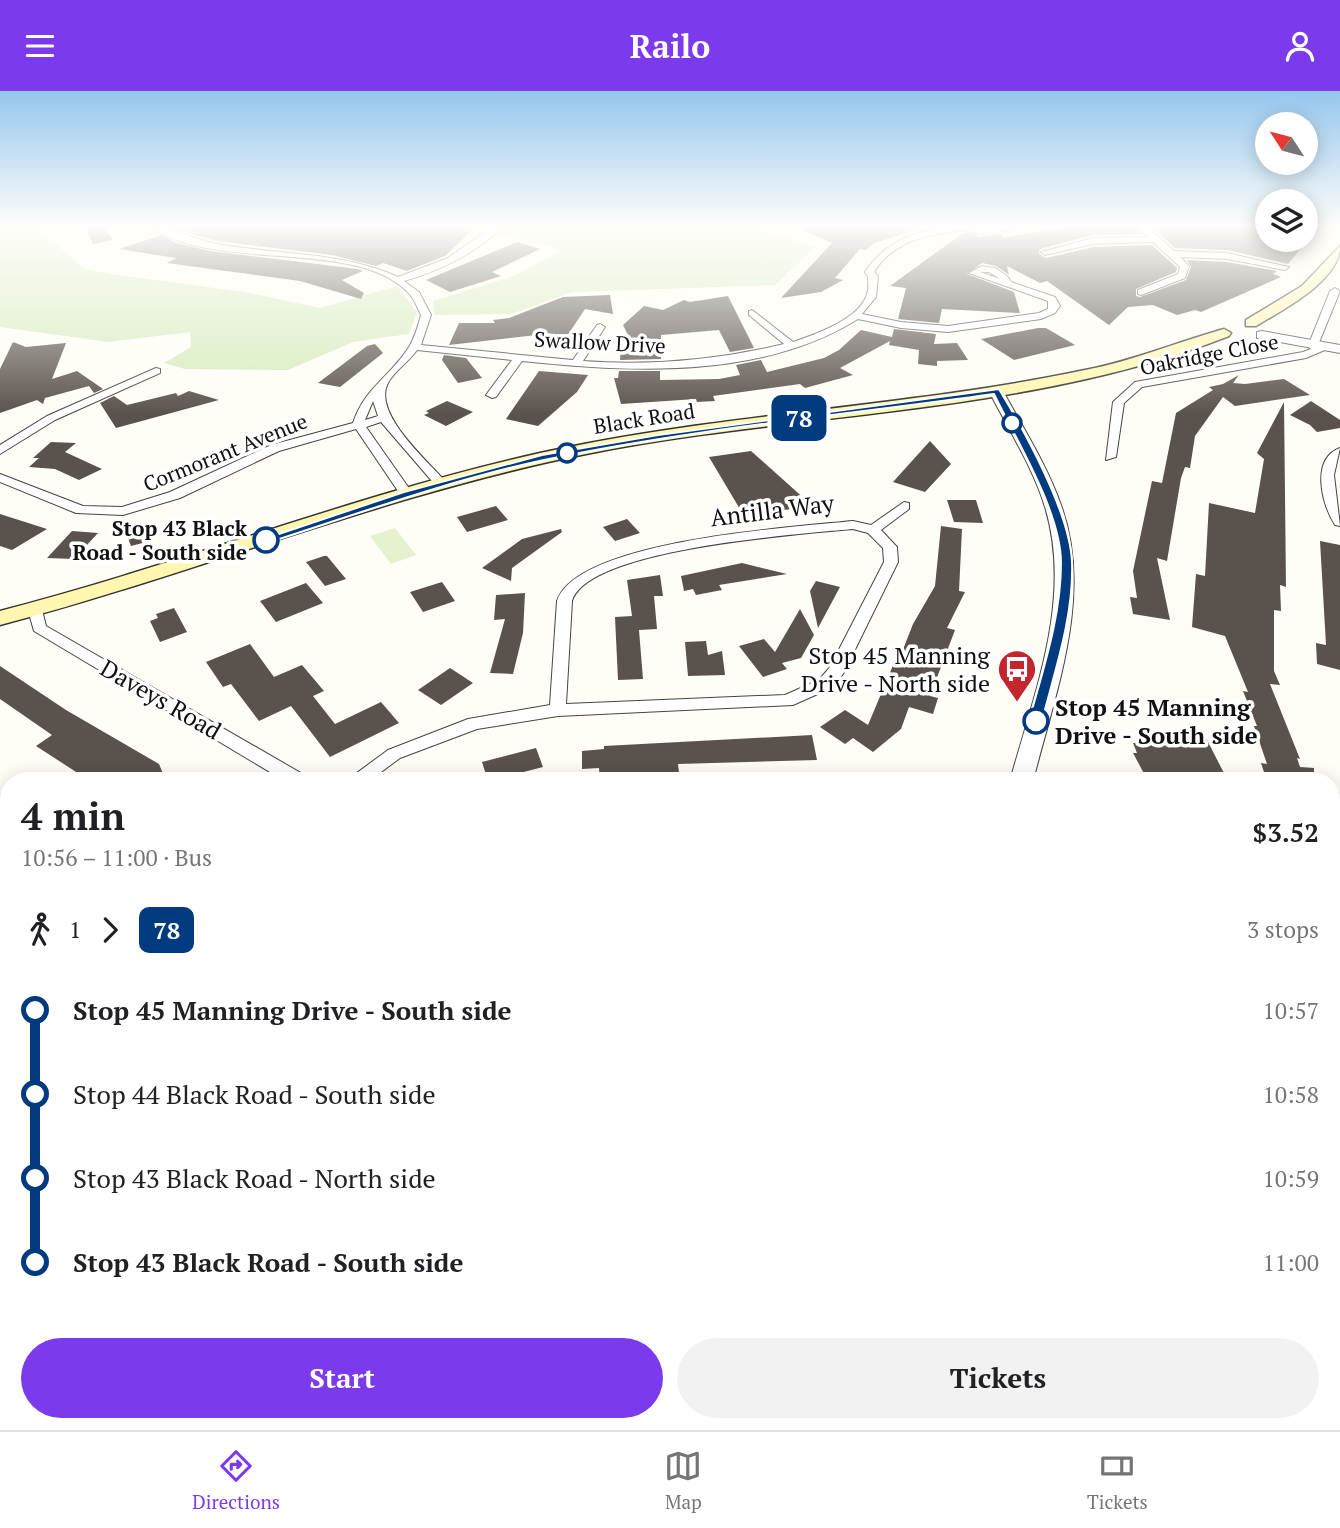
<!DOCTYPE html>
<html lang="en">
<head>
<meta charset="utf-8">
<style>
  :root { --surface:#fff; --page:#f2f2f2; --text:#202124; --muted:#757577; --line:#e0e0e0; --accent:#7c3aed }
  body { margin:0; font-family:"PT Serif",serif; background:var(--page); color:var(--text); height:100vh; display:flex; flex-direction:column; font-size:26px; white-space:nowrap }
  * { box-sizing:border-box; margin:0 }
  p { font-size:23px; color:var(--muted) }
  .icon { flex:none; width:38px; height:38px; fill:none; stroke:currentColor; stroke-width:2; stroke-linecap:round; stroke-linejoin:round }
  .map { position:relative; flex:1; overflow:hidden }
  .panel { position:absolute; left:0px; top:681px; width:1340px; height:660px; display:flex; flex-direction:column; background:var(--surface); border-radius:28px 28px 0 0; box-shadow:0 4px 18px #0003 }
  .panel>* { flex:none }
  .badge { padding:0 14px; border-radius:10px; font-size:24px; line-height:46px }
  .needle { width:46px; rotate:306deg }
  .buttons { position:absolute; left:1255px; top:21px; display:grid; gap:14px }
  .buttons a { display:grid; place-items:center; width:63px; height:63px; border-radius:50%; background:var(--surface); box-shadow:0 4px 18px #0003; font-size:35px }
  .map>.badge { position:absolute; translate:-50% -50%; box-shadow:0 0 0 4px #fff }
  .legs { display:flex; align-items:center; gap:10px; height:77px; padding:0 21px; font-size:23px }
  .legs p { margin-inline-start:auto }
  .head { display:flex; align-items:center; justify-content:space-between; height:119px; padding:0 21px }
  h1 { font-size:38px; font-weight:700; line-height:52px }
  .primary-button { display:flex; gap:14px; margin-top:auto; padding:14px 21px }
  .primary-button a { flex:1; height:80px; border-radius:42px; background:var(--accent); color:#fff; font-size:28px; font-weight:700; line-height:80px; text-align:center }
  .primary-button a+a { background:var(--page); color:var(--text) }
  ul { padding:0 21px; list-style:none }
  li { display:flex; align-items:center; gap:24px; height:84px; font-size:26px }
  li i { display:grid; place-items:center; width:10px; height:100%; margin:0 9px; background:currentColor }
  li i::after { content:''; width:18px; height:18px; margin:-9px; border:5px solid; border-radius:50%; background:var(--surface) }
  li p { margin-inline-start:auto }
  li:first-child i { background:linear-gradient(#0000 50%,currentColor 0) }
  li:last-child i { background:linear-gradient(currentColor 50%,#0000 0) }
  header { display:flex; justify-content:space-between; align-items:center; height:91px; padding:0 21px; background:var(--accent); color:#fff; font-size:32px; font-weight:700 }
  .tab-bar { display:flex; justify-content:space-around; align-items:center; height:98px; border-top:2px solid var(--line); background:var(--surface); font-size:19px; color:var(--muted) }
  .tab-bar a { display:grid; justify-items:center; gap:4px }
  .tab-bar .active { color:var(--accent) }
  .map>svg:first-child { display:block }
</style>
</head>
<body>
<header><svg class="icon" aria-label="menu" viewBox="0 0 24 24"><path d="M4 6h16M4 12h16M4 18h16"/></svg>Railo<svg class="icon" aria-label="person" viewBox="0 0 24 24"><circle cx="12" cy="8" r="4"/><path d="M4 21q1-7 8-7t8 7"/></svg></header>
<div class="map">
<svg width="1340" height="1339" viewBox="0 0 1340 1339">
  <rect width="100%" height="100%" fill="#fffdf5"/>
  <g fill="#d5ebbd">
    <path d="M0 135H35L85 178 111 183 244 201 320 217 397 195 417 221 409 243 353 251 288 279 185 278 164 272 191 256 190 241 108 251 0 236Z"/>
    <path d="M506 135H751L816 156 775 194 572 201 511 223 434 224 433 210 516 184 561 159 499 143Z"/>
    <path d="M124 1332H899L900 1339H118Z"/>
  </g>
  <path fill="#e6f2cf" d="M395 437 416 464 391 473 370 445Z"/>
  <g fill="#5a524d">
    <path d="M85 135H103L113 149 93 153Z"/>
    <path d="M190 135H476L445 165 407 180 383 172 376 175 332 164 217 150 179 139Z"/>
    <path d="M793 135H915V139L874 152 866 159 860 158 835 187 843 189 821 201 781 207 832 152Z"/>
    <path d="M1072 135H1134L1142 143 1092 144 1040 158 1039 163 1046 167 1093 156 1152 154 1177 177 1176 181 1136 198V205L1140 206 1186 189 1191 176 1187 169 1227 171 1277 180 1273 183 1281 186 1201 221 1195 219 1177 224 1153 214 1128 216 1109 234 1047 190 1040 192 1007 175 1009 184 996 175 982 172 967 183 1014 201 1020 222 942 218 939 232 898 228 906 197 890 195 963 142 974 141 979 146 1001 142 1002 147Z"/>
    <path d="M1150 135H1267V149H1308L1288 173 1227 159 1175 157Z"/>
    <path d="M161 144 176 152 210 160 358 178 363 180 342 189 364 202 361 208 300 190 167 172 176 167 119 158Z"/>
    <path d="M517 151 540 158 492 181 501 185 450 201 426 189Z"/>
    <path d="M610 204 613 223 585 218 559 257 536 255 545 243 449 254 459 232H495L493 229 509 227 563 206Z"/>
    <path d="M728 205 754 257 730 261 719 239 661 244V268L620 269 621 255 633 254 623 234 644 215 663 219 684 209 690 211Z"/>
    <path d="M1038 237H1046L1075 254 1014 269 981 248Z"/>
    <path d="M894 238 936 243 934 253 957 252 968 269 937 270V275L918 273 919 259 889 254 890 250 840 277 853 284 805 297 800 293 713 305 715 310 697 311 696 308 621 313 614 287H618L619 280H660V289L719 288 740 284 736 274 761 269 767 281 824 267 839 259 861 239 892 246Z"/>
    <path d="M13 251 26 256 66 252 52 288 77 280 103 298 94 302 89 295 45 307 43 313 37 309 0 322V278Z"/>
    <path d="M375 253 383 262 340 296 318 292 367 255Z"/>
    <path d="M444 264 466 267 482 287 458 292 442 269Z"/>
    <path d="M539 280 588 284 577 301 538 335 506 328Z"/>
    <path d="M1239 284 1233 292 1245 293 1284 288 1310 304 1235 315 1223 306 1195 345 1190 377 1185 376 1181 387 1167 470 1157 467 1170 529 1133 523 1130 506 1137 507 1133 480 1152 390 1162 392 1176 322 1213 299 1209 296 1223 293Z"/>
    <path d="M189 300 219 309 116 337 100 312 114 305 127 314 176 302 178 305Z"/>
    <path d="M447 310 473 321 446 335 424 324 429 322 426 320Z"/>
    <path d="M1311 310 1340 329V337L1317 341 1310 334 1290 324Z"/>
    <path d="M1284 311 1286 496 1280 494 1281 520 1274 519V580L1280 594 1270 593 1300 668 1297 667 1300 676 1314 677V690H1267L1261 672 1267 673 1254 635H1257L1243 600 1248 601 1225 545 1192 536 1196 483 1205 485 1209 412 1255 422 1264 368 1257 362Z"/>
    <path d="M930 350 951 373 925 401 893 391Z"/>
    <path d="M51 351 76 352 65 361 102 378 79 389 55 378 29 376 39 367H33Z"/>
    <path d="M751 360 807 410 801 412 805 416 744 425 709 366Z"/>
    <path d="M947 409H976L983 432 954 431Z"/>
    <path d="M496 415 508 429 467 441 457 426Z"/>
    <path d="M0 423 47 438 12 459 0 455Z"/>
    <path d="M627 428 640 442 615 450 603 436Z"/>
    <path d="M147 431 154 449 131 455 124 437Z"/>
    <path d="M941 435 962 438 959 500 965 501 947 537 955 539 930 605 938 607 933 623 909 616 901 638 873 661 853 647 845 653 820 636 845 619 868 634 899 560 902 561 913 533 935 495Z"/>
    <path d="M561 438 562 441 512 477 511 490 482 477 522 448Z"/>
    <path d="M72 440 98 442 74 468 47 467Z"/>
    <path d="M1320 450 1340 454V579L1317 573 1316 552 1326 554Z"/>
    <path d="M324 465H327L346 488 325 495 306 471Z"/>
    <path d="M742 472 787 483 719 494 722 499 696 504 693 498 684 500 681 485Z"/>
    <path d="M660 484 663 505H654L657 538 639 539 643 588 618 589 615 526 632 525 627 489Z"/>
    <path d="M816 490 840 496 818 537 810 500Z"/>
    <path d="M442 491 455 510 423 521 410 501Z"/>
    <path d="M306 492 323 512 276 531 260 510Z"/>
    <path d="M525 502 523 542 513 583 490 582 505 528 494 529 496 504Z"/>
    <path d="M174 517 187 541 160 551 150 530 158 527 156 523Z"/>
    <path d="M800 518 814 544 801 567 782 572 787 578 763 586 739 555 764 548 775 561Z"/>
    <path d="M706 550 708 564 722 560 725 584 688 585 685 551Z"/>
    <path d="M250 553 274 586 302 574 324 600 313 605 335 633 381 611 399 632 330 666 291 615 259 630 231 593 223 596 206 571Z"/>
    <path d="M0 575 66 619 159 673 166 690H90L36 655 52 644 0 608Z"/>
    <path d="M450 577 473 592 441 614 418 599Z"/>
    <path d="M812 644 817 669 678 673 680 690H600L599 677 582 678V660L604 658V655Z"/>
    <path d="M1141 644 1205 645 1228 690H1148L1133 662H1137L1133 652H1145Z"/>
    <path d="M536 657 543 676 488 690 482 671Z"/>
  </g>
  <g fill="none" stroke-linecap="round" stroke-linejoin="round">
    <g stroke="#444" stroke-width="2">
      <g id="minor">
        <path d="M149 135C171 135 194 149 217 153 278 164 340 160 398 186L448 167 494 135H503C476 163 441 179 404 190L419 201 431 224 421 254 562 268 573 269 597 234 600 233 605 236 583 270C650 275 718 269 784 253L749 224V220L752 219 793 251C816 243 860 228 867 203 869 198 868 191 868 186L865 181C902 124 979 135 1035 135L979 143 976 139 984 138C943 141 898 143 874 181L878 185 876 206 862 223 901 231 948 235 1039 222 1048 218V210L969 182 982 175 995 177 1007 185 1011 191 1055 206 1060 215 1055 222 1041 228 948 241 901 237 858 228C762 288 633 282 522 270L496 306 492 307 486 304 512 269 417 259C409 271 394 280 388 292 372 322 427 369 445 390V396H437L381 331 366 336 413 403 407 407 402 406 356 338 279 360 180 407 123 424 76 422 0 391V383L83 415 122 416 170 401 271 354 353 332C365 296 391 285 409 256 415 246 418 235 421 224 418 218 415 210 411 205 363 145 213 183 149 135ZM980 181H989L1000 188ZM373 310 378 325 365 329Z"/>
        <path d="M1137 135H1146L1174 160 1227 162 1289 176 1285 179 1227 168 1180 166 1189 175 1185 187 1141 204 1138 203V199L1178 183 1180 176 1153 151 1093 153 1045 164 1041 161 1093 147 1148 146Z"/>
        <path d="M1335 197 1340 200 1318 254H1327V258L1306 267 1142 296 1124 312 1116 366 1106 369 1113 311 1135 291 1303 261 1311 258 1308 255 1330 200Z"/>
        <path d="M156 277 160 278V282L55 329 0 363V354L47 325Z"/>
        <path d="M1340 357 1334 384 1340 435 1335 434C1322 414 1310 368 1340 357Z"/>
        <path d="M904 411 909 412V418L881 439 897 456 898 471 843 583 831 597 793 614 558 625 477 638 400 667 369 690H346L388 659 468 628 550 614 557 510C577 449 795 436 853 430L871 434ZM853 438 868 442 883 457 884 471 830 576 819 589 785 604 566 613 572 510C588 457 802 443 853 438Z"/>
        <path d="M35 514 42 519 46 535 306 685 309 690H285L34 540 28 519Z"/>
        <path d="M1332 838 1340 840V858L1332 856Z"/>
        <path d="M0 896 9 900V923L0 919Z"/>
        <path d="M78 1332H111L108 1339H75Z"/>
      </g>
    </g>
    <g stroke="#444" stroke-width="2">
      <g id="tertiary">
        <path d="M1262 240 1340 254V262L1257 247V241Z"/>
        <path d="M996 296 1003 300C1023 337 1047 374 1061 414 1094 504 1055 602 1033 690H1010C1034 602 1073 508 1045 416 1033 376 1008 338 989 300Z"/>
        <path d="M913 1332H951L952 1339H914Z"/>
      </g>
    </g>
    <g stroke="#333" stroke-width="3">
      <g id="secondary">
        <path d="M1340 155C1340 190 1282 219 1256 235H1246V229L1302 195Z"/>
        <path d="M1224 238 1231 242 1229 245C1025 325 799 320 586 363 386 403 197 482 0 534V520C182 473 357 403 540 362 720 322 905 317 1085 279 1133 270 1177 251 1224 238Z"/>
      </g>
    </g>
    <use href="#minor" fill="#fff" fill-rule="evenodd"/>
    <use href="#tertiary" fill="#fff" fill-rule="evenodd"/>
    <use href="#secondary" fill="#fff6b0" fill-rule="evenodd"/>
  </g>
  <linearGradient id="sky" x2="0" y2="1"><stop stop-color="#95c6ee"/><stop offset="0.42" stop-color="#fffefa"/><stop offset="1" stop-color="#fffefa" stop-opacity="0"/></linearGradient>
  <rect width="1340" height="323" fill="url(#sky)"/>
  <path fill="#003b80" stroke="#fff" stroke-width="2" d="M999 298C1025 341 1070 422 1072 471 1074 525 1055 579 1042 630L1036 635 1029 630C1043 578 1061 526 1061 472 1061 421 1016 349 994 303 844 324 692 338 544 369 451 389 360 422 270 451L261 449 404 401 542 364 658 344Z"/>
  <defs>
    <g id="bus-pin" transform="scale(2.0125)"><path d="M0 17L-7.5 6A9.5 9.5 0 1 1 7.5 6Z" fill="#c4262e" stroke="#fff"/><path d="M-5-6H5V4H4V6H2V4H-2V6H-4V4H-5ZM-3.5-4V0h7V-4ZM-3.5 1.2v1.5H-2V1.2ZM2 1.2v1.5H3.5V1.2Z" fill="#fff"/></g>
  </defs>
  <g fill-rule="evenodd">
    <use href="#bus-pin" x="1017" y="578"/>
  </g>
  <g fill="#fff" stroke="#003b80" stroke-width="3.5">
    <circle cx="1012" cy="332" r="9"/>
    <circle cx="567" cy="362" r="9"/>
    <circle cx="266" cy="449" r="12"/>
    <circle cx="1036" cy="630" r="12"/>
  </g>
  <g text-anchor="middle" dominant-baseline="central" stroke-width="7" stroke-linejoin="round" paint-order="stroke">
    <g font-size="21" fill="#111" stroke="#fff">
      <text transform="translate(600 251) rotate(3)">Swallow Drive</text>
      <text transform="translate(1209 263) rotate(-11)">Oakridge Close</text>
      <text transform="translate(644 327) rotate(-9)">Black Road</text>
      <text transform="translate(225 361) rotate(-22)">Cormorant Avenue</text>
    </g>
    <g font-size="21" font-weight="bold" fill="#111" stroke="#fff" text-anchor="end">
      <text x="247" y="437">Stop 43 Black<tspan x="247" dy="24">Road - South side</tspan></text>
    </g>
    <g font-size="24" fill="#111" stroke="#fff">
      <text transform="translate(772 419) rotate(-7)">Antilla Way</text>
      <text transform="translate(161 608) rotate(30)">Daveys Road</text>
    </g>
    <g font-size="24" fill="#111" stroke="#fff" text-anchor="end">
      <text x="990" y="564">Stop 45 Manning<tspan x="990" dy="28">Drive - North side</tspan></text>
    </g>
    <g font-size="24" font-weight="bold" fill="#111" stroke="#fff" text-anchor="start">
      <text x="1055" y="616">Stop 45 Manning<tspan x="1055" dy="28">Drive - South side</tspan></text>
    </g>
  </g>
</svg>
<div class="buttons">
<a><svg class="needle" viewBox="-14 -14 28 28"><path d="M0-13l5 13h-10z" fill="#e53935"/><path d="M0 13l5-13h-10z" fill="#757577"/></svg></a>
<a><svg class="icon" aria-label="layers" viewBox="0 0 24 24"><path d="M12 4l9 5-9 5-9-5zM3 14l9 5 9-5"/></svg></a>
</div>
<b class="badge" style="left:799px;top:327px;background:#003b80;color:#fff">78</b>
<section class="panel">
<div class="head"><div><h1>4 min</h1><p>10:56 – 11:00 · Bus</p></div><b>$3.52</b></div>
<div class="legs"><svg class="icon" aria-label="walk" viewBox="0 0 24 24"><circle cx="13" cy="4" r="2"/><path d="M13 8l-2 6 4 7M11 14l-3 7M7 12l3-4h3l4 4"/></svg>1<svg class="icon" aria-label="forward" viewBox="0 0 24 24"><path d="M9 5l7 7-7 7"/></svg><b class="badge" style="background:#003b80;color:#fff">78</b><p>3 stops</p></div>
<ul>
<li><i style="color:#003b80"></i><b>Stop 45 Manning Drive - South side</b><p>10:57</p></li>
<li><i style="color:#003b80"></i><span>Stop 44 Black Road - South side</span><p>10:58</p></li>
<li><i style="color:#003b80"></i><span>Stop 43 Black Road - North side</span><p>10:59</p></li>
<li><i style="color:#003b80"></i><b>Stop 43 Black Road - South side</b><p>11:00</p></li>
</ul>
<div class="primary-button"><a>Start</a><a>Tickets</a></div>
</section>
</div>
<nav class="tab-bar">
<a class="active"><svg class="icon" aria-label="directions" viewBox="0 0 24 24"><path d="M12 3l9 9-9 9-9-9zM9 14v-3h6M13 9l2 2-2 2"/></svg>Directions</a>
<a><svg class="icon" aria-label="map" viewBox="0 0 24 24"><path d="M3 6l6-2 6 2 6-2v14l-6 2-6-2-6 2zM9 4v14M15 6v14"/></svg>Map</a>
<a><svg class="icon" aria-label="tickets" viewBox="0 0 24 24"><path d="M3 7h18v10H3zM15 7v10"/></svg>Tickets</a>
</nav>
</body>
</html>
